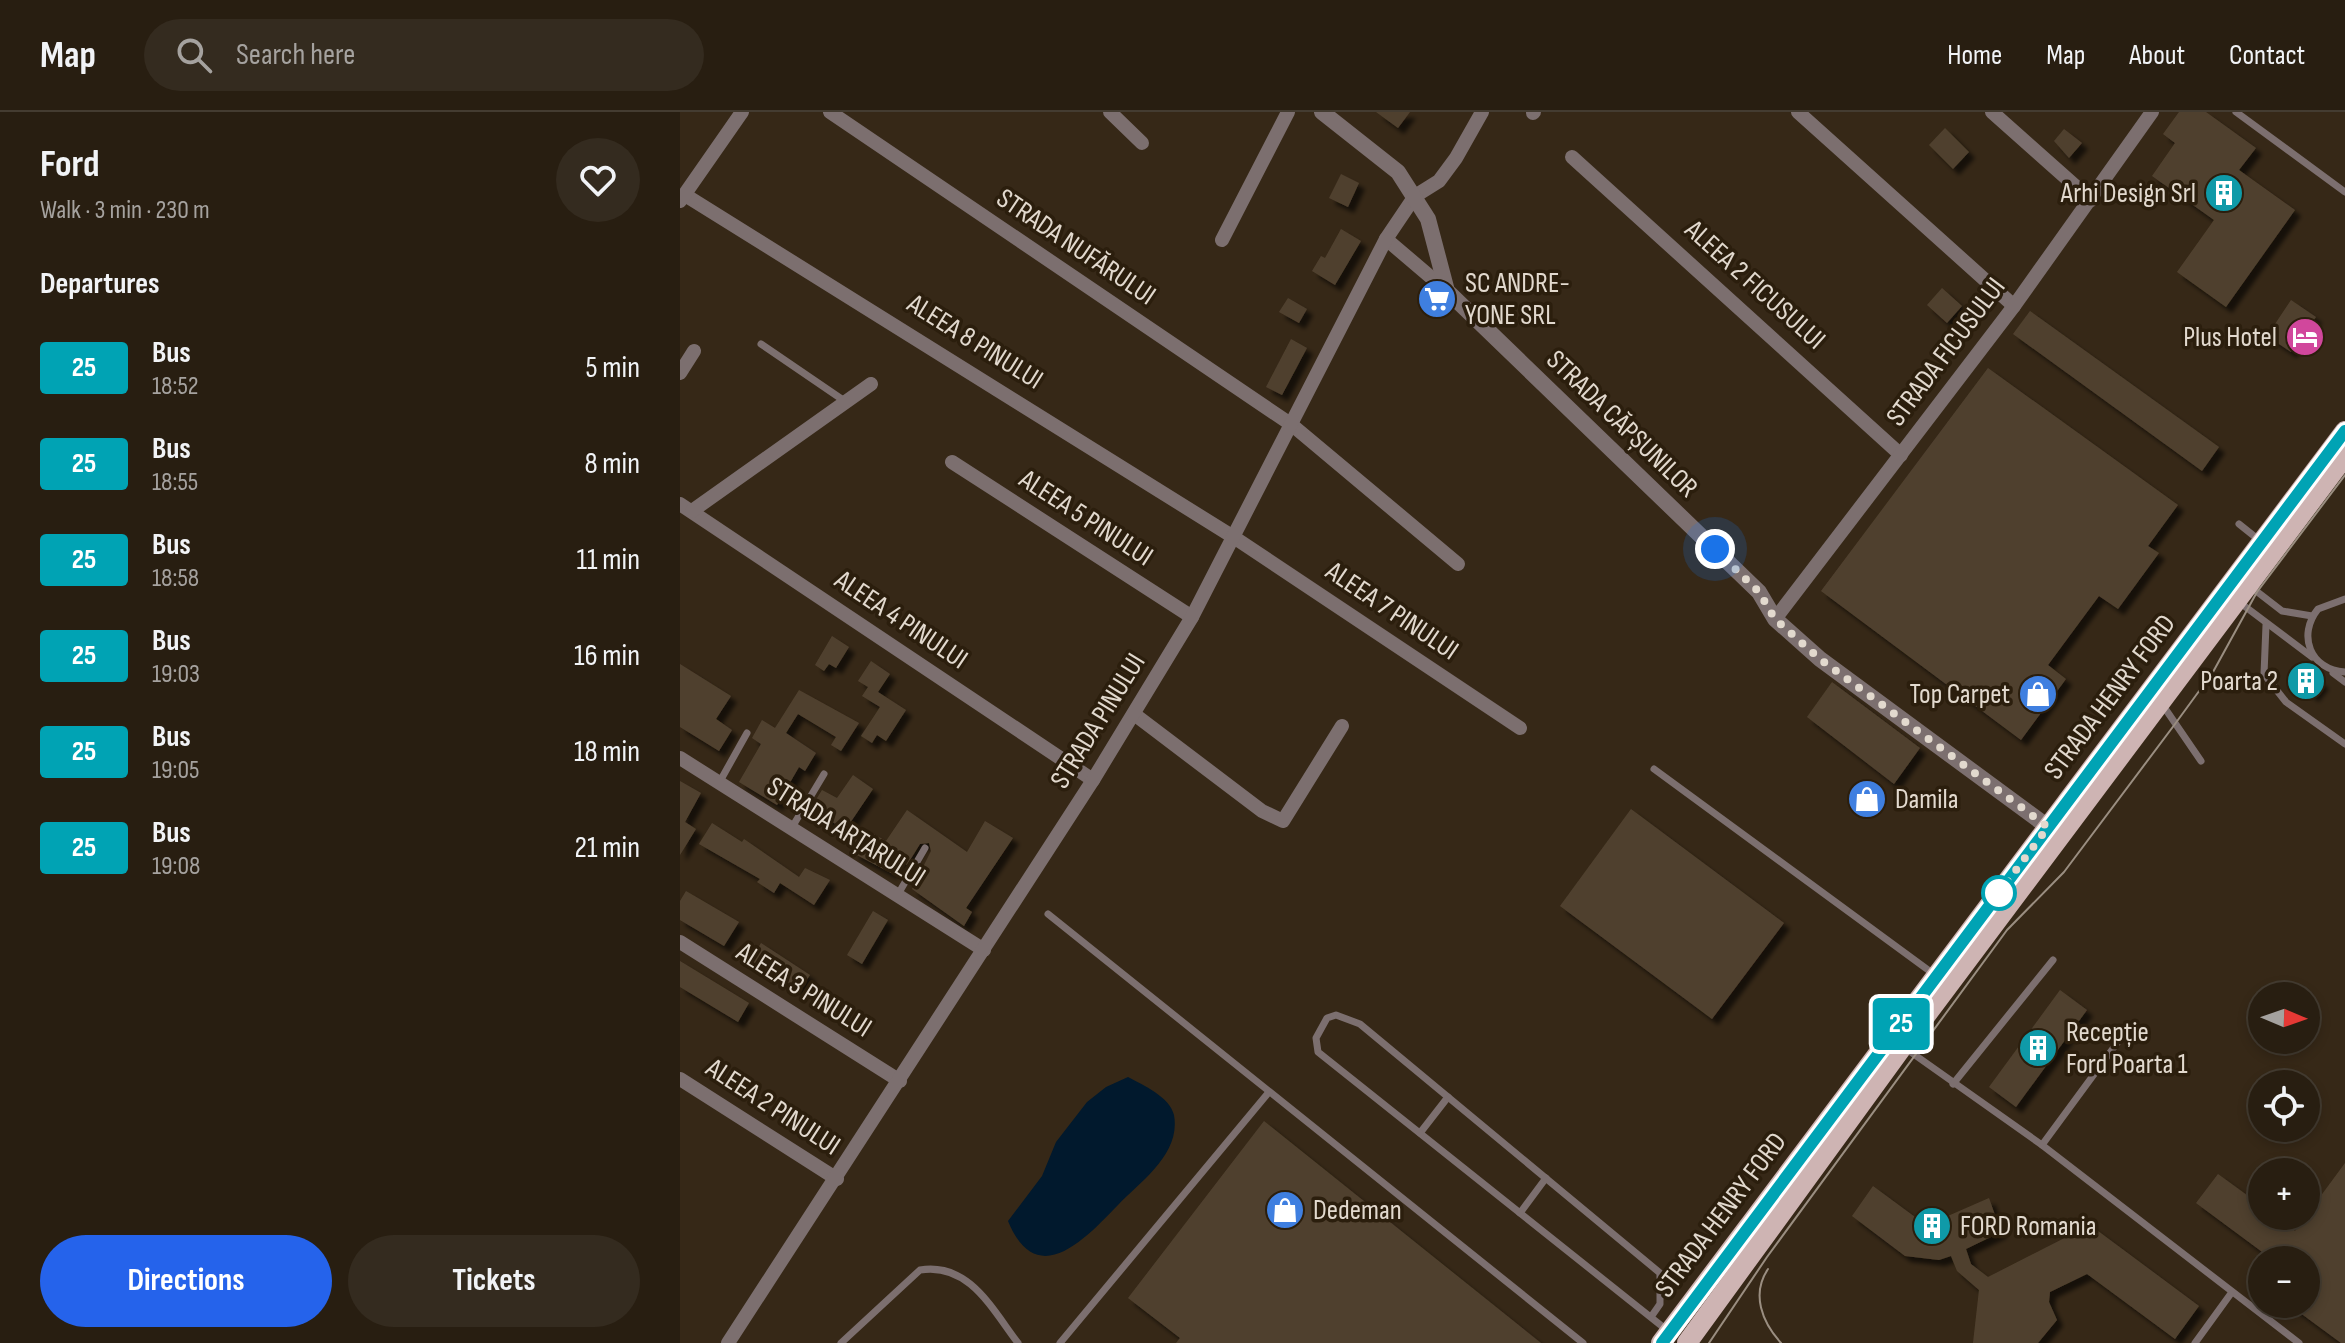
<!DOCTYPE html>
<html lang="en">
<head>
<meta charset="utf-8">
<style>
  :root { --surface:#281e11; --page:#342b1f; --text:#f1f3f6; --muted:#a5a29f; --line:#443c31; --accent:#2563eb }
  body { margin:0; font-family:"Sofia Sans Condensed",sans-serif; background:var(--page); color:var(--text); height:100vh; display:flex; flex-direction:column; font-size:30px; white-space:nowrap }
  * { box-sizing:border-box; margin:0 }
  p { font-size:26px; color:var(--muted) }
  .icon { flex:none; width:44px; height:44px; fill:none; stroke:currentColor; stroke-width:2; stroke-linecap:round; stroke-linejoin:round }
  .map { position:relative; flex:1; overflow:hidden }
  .drawer { display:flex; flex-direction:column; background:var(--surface); width:680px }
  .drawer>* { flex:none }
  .badge { padding:0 16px; border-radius:6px; font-size:28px; line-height:52px }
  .needle { width:52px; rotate:92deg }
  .buttons { position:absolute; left:1568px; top:870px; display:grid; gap:16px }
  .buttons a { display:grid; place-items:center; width:72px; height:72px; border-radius:50%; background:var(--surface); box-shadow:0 4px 12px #0003,0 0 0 2px var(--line); font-size:40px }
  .you { position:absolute; width:40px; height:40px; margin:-20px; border:6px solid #fff; border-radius:50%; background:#1a73e8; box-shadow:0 0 0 12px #1a73e833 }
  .map>.badge { position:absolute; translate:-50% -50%; box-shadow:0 0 0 4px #fff }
  h2 { padding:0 40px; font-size:30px; line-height:72px }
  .round { display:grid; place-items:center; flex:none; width:84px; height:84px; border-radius:42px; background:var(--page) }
  .headline { display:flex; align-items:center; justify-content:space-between; height:136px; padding:0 40px }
  h1 { font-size:38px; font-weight:700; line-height:60px }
  .cta { display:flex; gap:16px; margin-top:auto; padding:16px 40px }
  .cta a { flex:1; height:92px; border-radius:48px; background:var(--accent); color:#fff; font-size:32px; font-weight:700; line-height:92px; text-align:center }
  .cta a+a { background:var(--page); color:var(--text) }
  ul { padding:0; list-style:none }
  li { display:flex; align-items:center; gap:24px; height:96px; padding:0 40px }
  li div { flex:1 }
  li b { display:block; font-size:30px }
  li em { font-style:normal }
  li .badge { min-width:88px; font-weight:700; text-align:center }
  header { display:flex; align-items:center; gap:48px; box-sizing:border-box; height:112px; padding:0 40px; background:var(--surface); border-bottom:2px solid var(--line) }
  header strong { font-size:38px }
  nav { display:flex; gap:44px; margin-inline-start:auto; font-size:28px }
  .search { width:560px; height:72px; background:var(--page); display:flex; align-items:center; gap:20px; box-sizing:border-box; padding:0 28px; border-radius:44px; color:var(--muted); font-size:30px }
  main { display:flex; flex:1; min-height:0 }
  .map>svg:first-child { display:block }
</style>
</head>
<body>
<header>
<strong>Map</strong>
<div class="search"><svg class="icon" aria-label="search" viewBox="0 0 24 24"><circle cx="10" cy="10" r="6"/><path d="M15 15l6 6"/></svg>Search here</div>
<nav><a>Home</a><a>Map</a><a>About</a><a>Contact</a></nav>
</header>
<main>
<section class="drawer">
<div class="headline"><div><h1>Ford</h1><p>Walk · 3 min · 230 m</p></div><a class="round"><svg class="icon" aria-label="heart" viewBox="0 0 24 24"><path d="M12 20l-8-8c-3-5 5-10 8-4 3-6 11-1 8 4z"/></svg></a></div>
<h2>Departures</h2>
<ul>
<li><span class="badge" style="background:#00a3b4;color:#fff">25</span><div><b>Bus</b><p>18:52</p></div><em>5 min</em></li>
<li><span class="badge" style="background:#00a3b4;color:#fff">25</span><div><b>Bus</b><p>18:55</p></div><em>8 min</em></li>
<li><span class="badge" style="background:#00a3b4;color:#fff">25</span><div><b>Bus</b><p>18:58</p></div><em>11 min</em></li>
<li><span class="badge" style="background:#00a3b4;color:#fff">25</span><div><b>Bus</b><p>19:03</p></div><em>16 min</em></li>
<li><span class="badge" style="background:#00a3b4;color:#fff">25</span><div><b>Bus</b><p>19:05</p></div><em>18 min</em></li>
<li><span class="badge" style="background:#00a3b4;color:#fff">25</span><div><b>Bus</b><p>19:08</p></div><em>21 min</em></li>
</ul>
<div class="cta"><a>Directions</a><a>Tickets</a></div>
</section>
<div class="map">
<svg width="1665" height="1231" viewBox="0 0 1665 1231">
  <defs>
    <filter id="shadow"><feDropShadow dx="6" dy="6" stdDeviation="2" flood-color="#0009"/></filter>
  </defs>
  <rect width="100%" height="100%" fill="#362817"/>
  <path fill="#01192d" d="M448 965C463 973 490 985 494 1003 501 1042 461 1069 438 1093 406 1126 357 1180 328 1109L362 1064 376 1030 407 990 426 975Z"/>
  <g fill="#50412f" filter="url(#shadow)">
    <path d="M696 0H730L718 16Z"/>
    <path d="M1499 0H1526L1576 36 1559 58 1615 98 1546 195 1497 160 1534 108 1472 64 1495 31 1483 22Z"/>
    <path d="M1265 16 1289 40 1273 57 1249 33Z"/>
    <path d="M1384 17 1402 31 1389 46 1374 29Z"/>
    <path d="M661 62 679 71 668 95 649 86Z"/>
    <path d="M661 117 681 129 655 173 632 159 641 144 645 146Z"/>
    <path d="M1262 176 1282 194 1267 211 1247 193Z"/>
    <path d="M608 186 627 197 619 211 599 200Z"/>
    <path d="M1611 188 1636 205 1611 240 1587 224Z"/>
    <path d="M1350 199 1539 335 1522 359 1333 222Z"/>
    <path d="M611 227 627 236 602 283 586 275Z"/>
    <path d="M1308 256 1498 393 1468 434 1479 441 1438 497 1419 484 1368 553 1386 567 1341 628 1141 479Z"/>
    <path d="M152 524 169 535 156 556 149 552 144 559 135 553Z"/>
    <path d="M191 549 210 562 198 580 226 598 206 629 197 623 192 631 181 624 200 595 182 584 188 575 178 569Z"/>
    <path d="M0 552 51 584 36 607 52 618 39 639 0 615Z"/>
    <path d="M1619 554 1643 571 1633 584 1610 567Z"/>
    <path d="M1152 570 1240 636 1214 672 1127 605Z"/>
    <path d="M119 578 179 611 161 639 151 633 156 625 118 602 106 621 136 641 125 659 119 655 97 693 59 670 81 632 72 626 82 608 95 616Z"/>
    <path d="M173 663 193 677 166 717 129 699 142 678 157 686Z"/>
    <path d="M0 669 21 681 5 710 16 717 0 743Z"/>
    <path d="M951 697 1104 811 1032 907 880 794Z"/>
    <path d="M227 698 287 740 305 709 333 726 286 796 292 800 284 814 232 777 251 739 249 731 240 732 227 753 219 748 211 761 173 741 177 735 169 731 179 714 206 729Z"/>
    <path d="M32 711 62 730 64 727 119 765 125 756 150 768 134 793 100 771 94 781 77 770 80 767 19 732Z"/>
    <path d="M6 779 59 810 44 834 0 808V789Z"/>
    <path d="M193 799 208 808 182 852 167 843Z"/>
    <path d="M81 831 130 863 119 879 92 860 90 863 69 851Z"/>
    <path d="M0 849 69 891 58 910 0 875Z"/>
    <path d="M1380 878 1407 898 1336 995 1309 975Z"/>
    <path d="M584 1009 861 1231H496L500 1226 448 1186Z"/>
    <path d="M1665 1051V1231H1661L1608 1192H1626V1148H1593L1516 1091 1538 1062 1582 1094V1104H1595L1615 1119Z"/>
    <path d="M1193 1074 1235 1105 1261 1107 1309 1086 1321 1120 1286 1137 1291 1152 1308 1165 1410 1113 1519 1194 1495 1227 1407 1162 1370 1180 1369 1190 1377 1208 1358 1231H1293L1299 1178 1277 1159 1271 1144 1259 1148 1225 1144 1172 1104Z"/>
  </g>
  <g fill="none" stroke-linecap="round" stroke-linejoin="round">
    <g stroke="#7c6f6f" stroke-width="7">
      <path d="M1556 0 1665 80"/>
      <path d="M81 232 166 290"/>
      <path d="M1559 412 1579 428"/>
      <path d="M1571 475 1602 499 1632 504"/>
      <path d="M1665 487 1638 497C1617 523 1630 558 1665 560"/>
      <path d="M1559 490 1632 545"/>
      <path d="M1586 513 1584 562 1606 590 1665 632"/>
      <path d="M1653 561 1665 570"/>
      <path d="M1482 592 1521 649"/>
      <path d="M974 657 1255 863"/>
      <path d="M39 671 67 621"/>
      <path d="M111 717 144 662"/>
      <path d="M217 784 245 736"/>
      <path d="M368 802 903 1231"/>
      <path d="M1225 936 1362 1033 1619 1231"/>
      <path d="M1273 972 1373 848"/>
      <path d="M740 1021 768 985"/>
      <path d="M1362 1033 1440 927"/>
      <path d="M840 1101 866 1066"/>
      <path d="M971 1205 980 1192V1161L680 912 656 903 647 906 636 926 638 940 988 1219"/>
      <path d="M161 1231 240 1158C289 1150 312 1197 338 1231"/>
      <path d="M380 1231 589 980"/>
      <path d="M1515 1231 1552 1180"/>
    </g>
    <g stroke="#7c6f6f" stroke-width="14">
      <path d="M150 0 612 313 778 452"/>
      <path d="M430 0 462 31"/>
      <path d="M1118 0 1334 194"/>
      <path d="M1312 0 1411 88"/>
      <path d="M853 1 854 0"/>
      <path d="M892 45 1221 343"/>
      <path d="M5 83 555 426 840 616"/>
      <path d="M0 89 62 0"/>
      <path d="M706 127 767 179"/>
      <path d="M542 128 608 0"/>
      <path d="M0 261 14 239"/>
      <path d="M272 350 512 505"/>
      <path d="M0 392 413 668"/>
      <path d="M12 399 191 272"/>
      <path d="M1095 507 1334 194 1472 0"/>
      <path d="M454 602 582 699 603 709 662 614"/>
      <path d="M0 646 304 838"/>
      <path d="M0 830 220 969"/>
      <path d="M0 967 157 1067"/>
      <path d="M48 1231 413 668 512 505 706 127 735 84 759 69 776 46 802 0"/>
    </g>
    <path stroke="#7c6f6f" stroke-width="16" d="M642 0 718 60 748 107 767 179 1079 480 1095 507 1140 547 1368 715"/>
    <g stroke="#ceb4b3" stroke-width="20">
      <path d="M981 1231 1665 319"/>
      <path d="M1007 1231 1223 934 1665 344"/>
    </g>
    <g stroke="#9a8e81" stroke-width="2">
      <path d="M1088 1157C1071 1182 1082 1210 1101 1231"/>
      <path d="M1029 1231 1087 1145 1327 818 1384 760 1495 612 1533 560 1577 480 1665 363"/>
    </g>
  </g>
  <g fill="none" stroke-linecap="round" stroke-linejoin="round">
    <g stroke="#fff" stroke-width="18">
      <path id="line" d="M982 1231 1665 319"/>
    </g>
    <use href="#line" stroke="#00a3b4" stroke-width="12"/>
    <path stroke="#e2d9ce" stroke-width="8" stroke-dasharray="0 14.4" d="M1035 437 1079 480 1095 507 1140 547 1368 715 1319 781"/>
  </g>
  <defs>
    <g id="building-disc" transform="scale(2)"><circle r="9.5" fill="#0f9aa8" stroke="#2b1e0d"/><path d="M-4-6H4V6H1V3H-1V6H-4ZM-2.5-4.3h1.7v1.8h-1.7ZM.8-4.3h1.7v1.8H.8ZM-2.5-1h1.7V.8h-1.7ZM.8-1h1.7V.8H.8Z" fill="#fff"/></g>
    <g id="supermarket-disc" transform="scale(2)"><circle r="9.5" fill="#3f7fe0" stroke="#2b1e0d"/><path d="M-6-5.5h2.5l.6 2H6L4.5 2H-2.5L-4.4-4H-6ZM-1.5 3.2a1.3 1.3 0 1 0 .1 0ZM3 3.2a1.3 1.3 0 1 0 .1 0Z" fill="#fff"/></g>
    <g id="hotel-disc" transform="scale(2)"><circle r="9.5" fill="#d1479c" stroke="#2b1e0d"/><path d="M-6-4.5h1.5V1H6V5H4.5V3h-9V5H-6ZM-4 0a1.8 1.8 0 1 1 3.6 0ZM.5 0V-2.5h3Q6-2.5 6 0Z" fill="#fff"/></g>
    <g id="shop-disc" transform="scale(2)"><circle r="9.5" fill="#3f7fe0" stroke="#2b1e0d"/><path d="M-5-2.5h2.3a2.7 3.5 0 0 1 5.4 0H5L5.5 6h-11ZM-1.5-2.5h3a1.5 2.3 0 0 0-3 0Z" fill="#fff"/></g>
  </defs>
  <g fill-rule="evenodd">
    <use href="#building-disc" x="1544" y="81"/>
    <use href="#supermarket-disc" x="757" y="187"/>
    <use href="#hotel-disc" x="1625" y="225"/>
    <use href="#building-disc" x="1626" y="569"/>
    <use href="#shop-disc" x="1358" y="582"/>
    <use href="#shop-disc" x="1187" y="687"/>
    <use href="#building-disc" x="1358" y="936"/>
    <use href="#shop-disc" x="605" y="1098"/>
    <use href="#building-disc" x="1252" y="1114"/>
  </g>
  <circle fill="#fff" stroke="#00a3b4" stroke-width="4" cx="1319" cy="781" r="16"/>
  <g text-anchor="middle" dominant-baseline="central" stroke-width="7" stroke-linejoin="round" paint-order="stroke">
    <g font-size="28" fill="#e2d9ce" stroke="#2b1e0d" text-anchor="start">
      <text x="1516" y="81" text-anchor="end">Arhi Design Srl</text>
      <text x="785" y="171">SC ANDRE-<tspan x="785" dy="32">YONE SRL</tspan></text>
      <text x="1597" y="225" text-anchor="end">Plus Hotel</text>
      <text x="1598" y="569" text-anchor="end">Poarta 2</text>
      <text x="1330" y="582" text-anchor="end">Top Carpet</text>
      <text x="1215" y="687">Damila</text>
      <text x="1386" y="920">Recepție<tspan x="1386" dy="32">Ford Poarta 1</tspan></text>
      <text x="633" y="1098">Dedeman</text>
      <text x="1280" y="1114">FORD Romania</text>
    </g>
    <g font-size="28" fill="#e2d9ce" stroke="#2b1e0d">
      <text transform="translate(396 135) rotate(34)">STRADA NUFĂRULUI</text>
      <text transform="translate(1075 173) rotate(42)">ALEEA 2 FICUSULUI</text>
      <text transform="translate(295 230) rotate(32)">ALEEA 8 PINULUI</text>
      <text transform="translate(1266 240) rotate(-53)">STRADA FICUSULUI</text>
      <text transform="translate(942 312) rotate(44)">STRADA CĂPȘUNILOR</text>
      <text transform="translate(406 406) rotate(33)">ALEEA 5 PINULUI</text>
      <text transform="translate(712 499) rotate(34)">ALEEA 7 PINULUI</text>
      <text transform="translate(221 508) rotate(34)">ALEEA 4 PINULUI</text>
      <text transform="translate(1430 585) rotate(-53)">STRADA HENRY FORD</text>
      <text transform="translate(418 609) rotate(-58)">STRADA PINULUI</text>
      <text transform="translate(166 720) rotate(32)">STRADA ARȚARULUI</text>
      <text transform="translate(124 878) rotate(32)">ALEEA 3 PINULUI</text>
      <text transform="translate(93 995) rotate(33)">ALEEA 2 PINULUI</text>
      <text transform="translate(1041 1103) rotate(-53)">STRADA HENRY FORD</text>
    </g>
  </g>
</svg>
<div class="buttons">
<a><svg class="needle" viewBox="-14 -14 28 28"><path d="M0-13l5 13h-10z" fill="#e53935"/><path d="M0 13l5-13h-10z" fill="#a5a29f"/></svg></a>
<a><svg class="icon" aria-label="locate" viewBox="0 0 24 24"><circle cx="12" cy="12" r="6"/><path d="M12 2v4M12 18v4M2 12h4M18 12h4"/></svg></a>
<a>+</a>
<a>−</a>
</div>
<div class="you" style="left:1035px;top:437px"></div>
<b class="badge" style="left:1221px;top:912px;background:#00a3b4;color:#fff">25</b>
</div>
</main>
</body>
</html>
